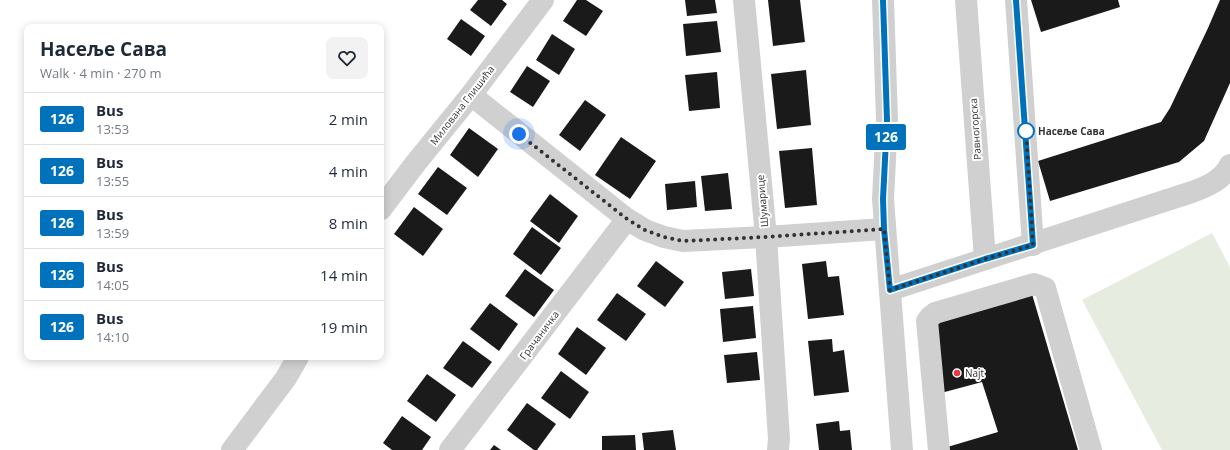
<!DOCTYPE html>
<html lang="en">
<head>
<meta charset="utf-8">
<style>
  :root { --surface:#fff; --page:#f2f2f3; --text:#1f2937; --muted:#747a83; --line:#e0e1e3 }
  body { margin:0; font-family:"Open Sans",sans-serif; background:var(--page); color:var(--text); height:100vh; display:flex; flex-direction:column; font-size:15px; white-space:nowrap }
  * { box-sizing:border-box; margin:0 }
  p { font-size:13px; color:var(--muted) }
  .icon { flex:none; width:22px; height:22px; fill:none; stroke:currentColor; stroke-width:2; stroke-linecap:round; stroke-linejoin:round }
  .map { position:relative; flex:1; overflow:hidden }
  .panel { position:absolute; left:24px; top:24px; width:360px; height:336px; display:flex; flex-direction:column; background:var(--surface); border-radius:8px; box-shadow:0 2px 10px #0003 }
  .panel>* { flex:none }
  .badge { padding:0 8px; border-radius:3px; font-size:14px; line-height:26px }
  .you { position:absolute; width:20px; height:20px; margin:-10px; border:3px solid #fff; border-radius:50%; background:#1a73e8; box-shadow:0 0 0 6px #1a73e833 }
  .map>.badge { position:absolute; translate:-50% -50%; box-shadow:0 0 0 2px #fff }
  .round { display:grid; place-items:center; flex:none; width:42px; height:42px; border-radius:8px; background:var(--page) }
  .headline { display:flex; align-items:center; justify-content:space-between; height:68px; padding:0 16px }
  h1 { font-size:19px; font-weight:700; line-height:30px }
  ul { padding:0; list-style:none }
  li { display:flex; align-items:center; gap:12px; height:52px; padding:0 16px; border-top:1px solid var(--line) }
  li div { flex:1 }
  li b { display:block; font-size:15px }
  li em { font-style:normal }
  li .badge { min-width:44px; font-weight:700; text-align:center }
  .map>svg:first-child { display:block }
</style>
</head>
<body>
<div class="map">
<svg width="1230" height="450" viewBox="0 0 1230 450">
  <rect width="100%" height="100%" fill="#fff"/>
  <path fill="#e6ecdf" d="M1212 233 1230 267V450H1162L1082 300Z"/>
  <g fill="#1a1a1a">
    <path d="M478 0H502L507 4 491 26 470 10Z"/>
    <path d="M577 0H586L603 11 586 36 563 21Z"/>
    <path d="M685 0H715L717 13 687 16Z"/>
    <path d="M768 0H800L805 42 773 46Z"/>
    <path d="M1031 0H1118L1120 7 1041 32Z"/>
    <path d="M1220 0H1230V83L1204 141 1179 162 1050 201 1038 161 1161 122 1170 108 1208 28Z"/>
    <path d="M461 19 485 36 471 56 447 39Z"/>
    <path d="M717 21 721 52 686 56 683 24Z"/>
    <path d="M552 34 575 49 559 75 536 60Z"/>
    <path d="M527 66 550 81 533 107 510 92Z"/>
    <path d="M806 70 811 125 777 129 771 74Z"/>
    <path d="M717 72 720 108 689 111 685 75Z"/>
    <path d="M585 100 606 115 580 151 559 135Z"/>
    <path d="M469 128 498 149 478 177 450 155Z"/>
    <path d="M621 137 656 161 630 199 595 175Z"/>
    <path d="M812 148 817 205 785 208 779 151Z"/>
    <path d="M438 167 467 188 447 215 418 194Z"/>
    <path d="M728 173 732 209 705 211 701 176Z"/>
    <path d="M695 181 697 207 667 210 665 184Z"/>
    <path d="M550 194 578 216 559 243 530 221Z"/>
    <path d="M414 207 443 229 423 256 394 234Z"/>
    <path d="M532 227 561 248 541 275 513 254Z"/>
    <path d="M656 261 684 282 665 307 637 286Z"/>
    <path d="M826 261 828 277 839 276 844 315 808 319 802 264Z"/>
    <path d="M525 269 554 290 534 317 505 296Z"/>
    <path d="M751 269 754 296 725 299 722 272Z"/>
    <path d="M617 293 646 314 626 341 597 320Z"/>
    <path d="M1032 294 1078 450H944V448L998 432 982 382 941 393 932 316Z"/>
    <path d="M490 303 518 324 499 351 470 329Z"/>
    <path d="M753 306 756 338 723 342 720 309Z"/>
    <path d="M577 327 606 348 586 375 558 354Z"/>
    <path d="M832 339 833 352 844 350 849 392 814 396 808 341Z"/>
    <path d="M463 341 492 362 472 388 443 368Z"/>
    <path d="M757 352 760 380 727 383 724 355Z"/>
    <path d="M561 371 589 392 570 419 541 398Z"/>
    <path d="M427 374 456 395 436 422 407 401Z"/>
    <path d="M527 403 556 424 537 450H534L507 430Z"/>
    <path d="M402 416 431 437 422 450H392L383 443Z"/>
    <path d="M839 421 840 431 850 430 852 450H819L816 424Z"/>
    <path d="M673 430 676 450H644L642 433Z"/>
    <path d="M635 435 636 450H602V436Z"/>
    <path d="M494 445 501 450H490Z"/>
  </g>
  <g fill="none" stroke-linecap="round" stroke-linejoin="round">
    <g stroke="#d0d0d0" stroke-width="22">
      <path d="M744 0 766 237 779 439 778 450"/>
      <path d="M883 0 887 120 883 199 902 450"/>
      <path d="M966 0 985 259"/>
      <path d="M1016 0 1033 245"/>
      <path d="M471 95 627 219"/>
      <path d="M381 209 415 164 471 95 543 0"/>
      <path d="M890 290 1192 192C1206 187 1223 180 1230 165"/>
      <path d="M232 450 286 378 298 357"/>
      <path d="M450 450 627 219 645 230 664 237 683 241 766 237 884 229"/>
      <path d="M939 450 927 321 930 317 935 313 1034 284 1045 288 1091 450"/>
    </g>
  </g>
  <g fill="none" stroke-linecap="round" stroke-linejoin="round">
    <g stroke="#fff" stroke-width="9">
      <path id="line" d="M883 0 887 120 883 199 884 229 890 290 985 259 1033 245 1016 0"/>
    </g>
    <use href="#line" stroke="#0072bc" stroke-width="6"/>
    <path stroke="#333" stroke-width="4" stroke-dasharray="0 7.2" d="M519 134 627 219 645 230 664 237 683 241 766 237 884 229 890 290 985 259 1033 245 1026 131"/>
  </g>
  <circle fill="#fff" stroke="#0072bc" stroke-width="2" cx="1026" cy="131" r="8"/>
  <circle fill="#e63946" stroke="#fff" stroke-width="1.5" cx="957" cy="373" r="4"/>
  <g text-anchor="middle" dominant-baseline="central" stroke-width="4" stroke-linejoin="round" paint-order="stroke">
    <g font-size="10" fill="#333" stroke="#fff">
      <text transform="translate(462 105) rotate(-52)">Милована Глишића</text>
      <text transform="translate(975 129) rotate(-94)">Равногорска</text>
      <text transform="translate(762 201) rotate(-95)">Шумарице</text>
      <text transform="translate(539 335) rotate(-53)">Грачаничка</text>
    </g>
    <g font-size="10" font-weight="bold" fill="#333" stroke="#fff" text-anchor="start">
      <text x="1038" y="131">Насеље Сава</text>
    </g>
    <g font-size="10" fill="#333" stroke="#fff" text-anchor="start">
      <text x="965" y="373">Najt</text>
    </g>
  </g>
</svg>
<div class="you" style="left:519px;top:134px"></div>
<b class="badge" style="left:886px;top:137px;background:#0072bc;color:#fff">126</b>
<section class="panel">
<div class="headline"><div><h1>Насеље Сава</h1><p>Walk · 4 min · 270 m</p></div><a class="round"><svg class="icon" aria-label="heart" viewBox="0 0 24 24"><path d="M12 20l-8-8c-3-5 5-10 8-4 3-6 11-1 8 4z"/></svg></a></div>
<ul>
<li><span class="badge" style="background:#0072bc;color:#fff">126</span><div><b>Bus</b><p>13:53</p></div><em>2 min</em></li>
<li><span class="badge" style="background:#0072bc;color:#fff">126</span><div><b>Bus</b><p>13:55</p></div><em>4 min</em></li>
<li><span class="badge" style="background:#0072bc;color:#fff">126</span><div><b>Bus</b><p>13:59</p></div><em>8 min</em></li>
<li><span class="badge" style="background:#0072bc;color:#fff">126</span><div><b>Bus</b><p>14:05</p></div><em>14 min</em></li>
<li><span class="badge" style="background:#0072bc;color:#fff">126</span><div><b>Bus</b><p>14:10</p></div><em>19 min</em></li>
</ul>
</section>
</div>
</body>
</html>
